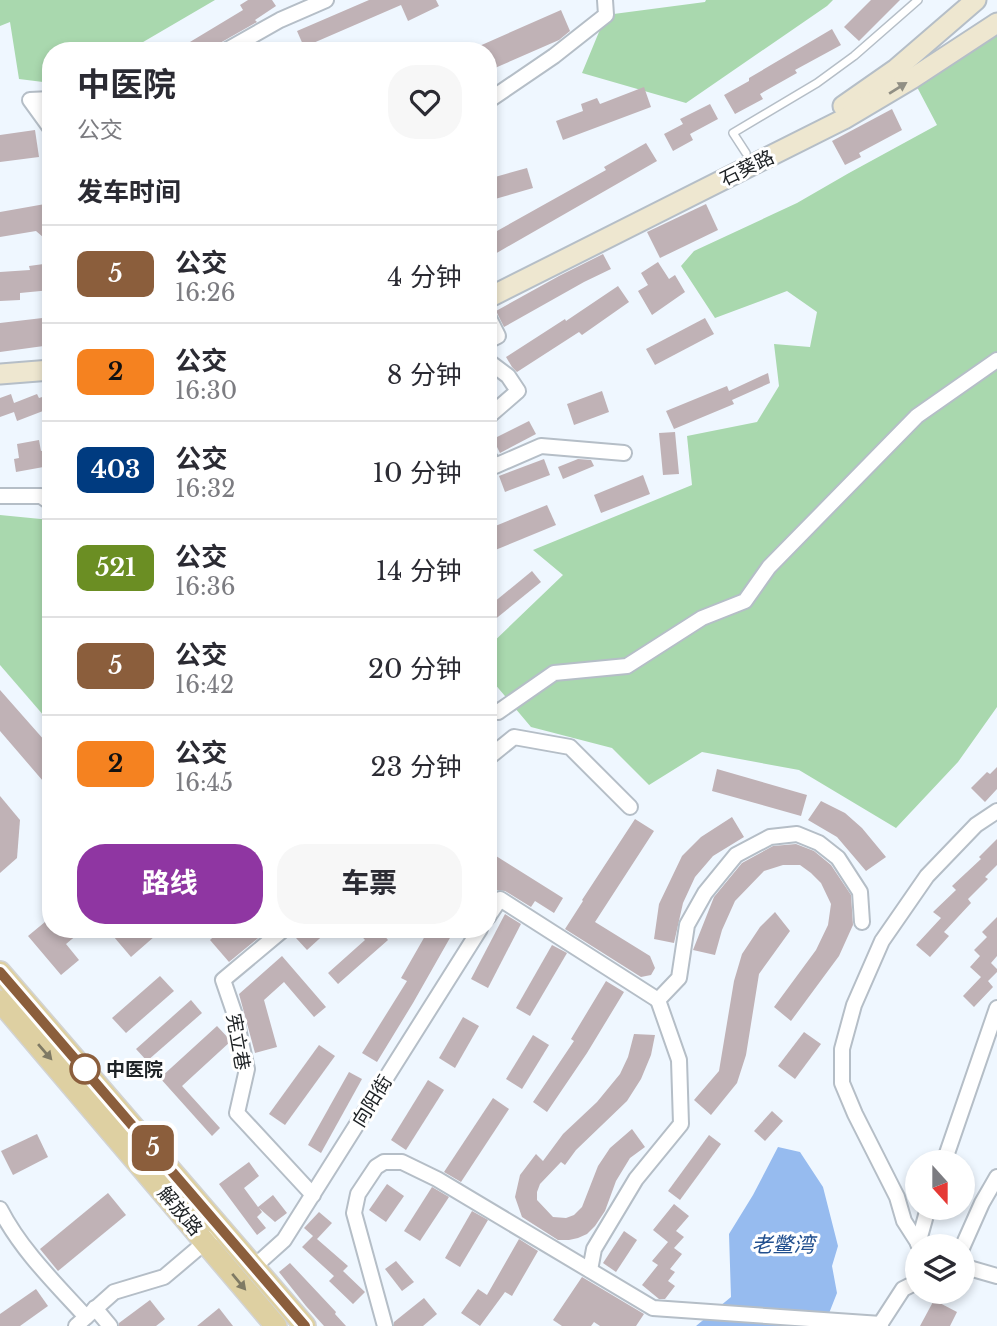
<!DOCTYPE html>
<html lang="zh">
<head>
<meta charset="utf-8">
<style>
  :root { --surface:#fff; --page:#f7f7f7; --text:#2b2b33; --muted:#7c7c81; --line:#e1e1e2; --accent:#8f36a2 }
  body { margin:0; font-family:"Libre Baskerville","Noto Sans SC",serif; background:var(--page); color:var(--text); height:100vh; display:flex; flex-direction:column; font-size:26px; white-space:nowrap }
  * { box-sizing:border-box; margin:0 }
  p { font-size:23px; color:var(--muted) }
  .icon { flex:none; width:38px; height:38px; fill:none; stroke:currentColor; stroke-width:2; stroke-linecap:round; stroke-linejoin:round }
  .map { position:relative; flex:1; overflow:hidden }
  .details { position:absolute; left:42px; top:42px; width:455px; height:896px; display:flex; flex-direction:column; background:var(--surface); border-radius:28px; box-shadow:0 4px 10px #0003 }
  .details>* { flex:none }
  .badge { padding:0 14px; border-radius:10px; font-size:24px; line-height:46px }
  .needle { width:46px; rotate:159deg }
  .tools { position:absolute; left:905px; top:1150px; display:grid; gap:14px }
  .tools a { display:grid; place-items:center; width:70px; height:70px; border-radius:50%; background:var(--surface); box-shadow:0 4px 10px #0003; font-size:35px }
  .map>.badge { position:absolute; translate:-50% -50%; box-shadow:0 0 0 4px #fff }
  h2 { padding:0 35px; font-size:26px; line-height:63px }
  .round { display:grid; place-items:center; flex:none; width:74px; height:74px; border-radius:28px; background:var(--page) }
  .headline { display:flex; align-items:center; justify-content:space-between; height:119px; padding:0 35px }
  h1 { font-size:33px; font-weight:700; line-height:52px }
  .primary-button { display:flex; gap:14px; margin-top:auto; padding:14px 35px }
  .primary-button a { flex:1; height:80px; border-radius:28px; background:var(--accent); color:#fff; font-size:28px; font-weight:700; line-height:80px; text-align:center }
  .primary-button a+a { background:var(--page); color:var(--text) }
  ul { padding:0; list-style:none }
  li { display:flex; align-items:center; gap:21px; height:98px; padding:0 35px; border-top:2px solid var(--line) }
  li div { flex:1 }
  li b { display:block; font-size:26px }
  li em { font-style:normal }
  li .badge { min-width:77px; font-weight:700; text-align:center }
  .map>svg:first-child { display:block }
</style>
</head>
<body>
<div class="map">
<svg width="997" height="1326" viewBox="0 0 997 1326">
  <rect width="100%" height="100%" fill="#eff7ff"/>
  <g fill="#a9d8ae">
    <path d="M0 0H215L138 45V51H51V83L19 79 10 22 0 26Z"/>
    <path d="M706 0H833L827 6 686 103 582 73 606 15 705 2Z"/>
    <path d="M997 32V707L958 762 896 828 799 770 702 752 649 785 612 748 531 727 488 676V647L563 575 533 550 692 485 687 436 757 422 779 386 774 344 810 347 817 312 787 291 715 318 681 266 694 251 797 203 849 173 937 125 917 87Z"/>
    <path d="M0 515 51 520V724L0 665Z"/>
  </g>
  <path fill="#96bbef" d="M778 1147 800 1152 823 1187 838 1246 832 1266 837 1293 824 1326H696L731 1297 729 1234 753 1195Z"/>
  <g fill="#c0b2b6">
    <path d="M248 0H272L276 6 255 20 257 22 220 43 214 51H175L243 10 240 5Z"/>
    <path d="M369 0H436L439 6 408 21 401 5 304 47 297 31Z"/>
    <path d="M871 0H900L859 41 844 27Z"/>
    <path d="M561 10 570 31 559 40 488 71V51H468Z"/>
    <path d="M832 29 841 45 795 70 797 73 760 94 763 99 735 114 724 95 749 81V78Z"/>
    <path d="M644 87 651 107 563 140 556 121 583 111 581 104 597 98 600 104Z"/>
    <path d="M710 104 718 119 690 134 693 140 673 151 664 134 683 124 680 119Z"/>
    <path d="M892 109 902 130 859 153 861 157 845 165 832 141Z"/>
    <path d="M35 130 39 157 0 162V135Z"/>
    <path d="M646 143 657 161 488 258V236L606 170 604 167Z"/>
    <path d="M527 168 533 188 488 201V179Z"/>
    <path d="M45 204 51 209V244L36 231 0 237V212Z"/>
    <path d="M706 204 718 230 660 258 647 232Z"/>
    <path d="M603 254 611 269 584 282 504 327 496 311 559 276Z"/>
    <path d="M658 262 669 279 675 275 685 292 652 315 638 291 648 285 641 273Z"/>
    <path d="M51 263V290L20 293V300L0 301V272L30 270 29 266Z"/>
    <path d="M618 286 629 302 582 335 579 332 517 372 512 367 506 357 565 319 566 321Z"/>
    <path d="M51 317V345L0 352V323Z"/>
    <path d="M705 318 714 334 655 365 646 349Z"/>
    <path d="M768 373 770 383 732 400 734 404 674 429 666 411 727 386 729 391Z"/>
    <path d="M602 391 609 412 574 425 567 404Z"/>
    <path d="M11 394 14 403 37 394 39 398 51 394V429H49L43 411 17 421 14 412 0 417V398Z"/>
    <path d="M529 421 536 434 500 453 493 439Z"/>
    <path d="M675 432 679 474 663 475 659 433Z"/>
    <path d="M39 440 41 451 46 450 49 466 16 472 14 459 19 458 17 444Z"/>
    <path d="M544 459 550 475 505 492 499 476Z"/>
    <path d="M578 459 591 460 594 466 563 479 558 467Z"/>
    <path d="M643 475 650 494 601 513 594 495Z"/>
    <path d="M547 505 556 525 488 553V529Z"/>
    <path d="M532 571 541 582 488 625V607Z"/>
    <path d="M0 690 45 741 51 736V774L43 781 0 731Z"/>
    <path d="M997 767V789L985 802 971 788 987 772 990 774Z"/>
    <path d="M717 769 807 795 801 816 712 791Z"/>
    <path d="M0 796 20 820 17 858 0 873Z"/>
    <path d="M821 801 845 813 862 828 886 857 866 871 837 837 808 820Z"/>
    <path d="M732 817 744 837 713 856 695 877 683 903 674 943 654 939 659 904 682 856 701 837Z"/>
    <path d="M635 819 654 831 595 922 650 956 655 968 651 975 641 977 565 929 583 901 582 900Z"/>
    <path d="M997 839V865L985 877 988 879 968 899 971 903 944 932 949 936 930 957 916 945 941 918 933 912 956 890 952 886 981 859 979 857Z"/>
    <path d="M796 844 814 851 831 865 851 895 853 925 839 956 791 1021 774 1007 816 950 828 925 831 904 821 883 811 873 800 865H783L764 871 735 901 722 930 715 955 693 950 714 897 742 863 773 846Z"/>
    <path d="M488 851 563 898 554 913 535 901 531 907 505 891 496 890 492 894 488 892Z"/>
    <path d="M775 912 790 931 759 974 746 1055 737 1083 711 1115 694 1100 719 1071 734 981 742 954 760 927Z"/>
    <path d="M505 914 521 924 488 988 471 979Z"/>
    <path d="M51 917V929H84L66 944 79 960 61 975 28 936Z"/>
    <path d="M997 917V956L991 963 997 969V972L988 981 993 987 974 1007 963 996 981 977 970 967 980 956 974 950 987 937 982 932Z"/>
    <path d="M122 929H163L131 957 114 937Z"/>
    <path d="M222 929H269L229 962 210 940Z"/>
    <path d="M306 929H330L307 950 296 938Z"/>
    <path d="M355 929H379L388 940 338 984 328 973 365 940Z"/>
    <path d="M429 929H455L413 1003 377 1062 362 1053 407 981 401 978Z"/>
    <path d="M552 945 567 953 530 1016 516 1008Z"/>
    <path d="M282 956 326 1007 314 1017 284 982 264 1000 277 1047 255 1053 239 994Z"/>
    <path d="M160 976 174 991 126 1033 112 1018Z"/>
    <path d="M606 981 624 992 587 1053 547 1112 533 1102 574 1041 571 1039Z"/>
    <path d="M191 1000 202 1013 147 1061 136 1049Z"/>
    <path d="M463 1017 479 1026 455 1068 439 1058Z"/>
    <path d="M217 1026 231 1041 182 1086 220 1128 212 1136 160 1078Z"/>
    <path d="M804 1032 821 1044 795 1079 778 1066Z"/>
    <path d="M634 1034 655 1035 651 1055 641 1079 627 1101 576 1150 565 1165 561 1162 540 1184 537 1192V1200L553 1217 566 1218 574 1215 582 1207 598 1166 610 1148 632 1129 645 1147 630 1158 616 1181 605 1211 595 1226 587 1234 578 1238 569 1240H558L522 1217 515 1197 520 1175 536 1154 543 1161 563 1134 597 1102 620 1074 628 1057Z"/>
    <path d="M533 1035 549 1045 522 1089 506 1079Z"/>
    <path d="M319 1045 335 1056 285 1125 269 1114Z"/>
    <path d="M349 1072 362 1079 321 1153 308 1145Z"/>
    <path d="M428 1080 444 1090 406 1150 391 1140Z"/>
    <path d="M493 1098 509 1109 461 1182 444 1172Z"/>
    <path d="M772 1111 783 1121 765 1141 754 1131Z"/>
    <path d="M37 1134 48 1157 13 1175 1 1151Z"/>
    <path d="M709 1135 721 1144 680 1200 668 1191Z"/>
    <path d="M249 1162 259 1176 244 1188 258 1207 273 1195 287 1213 275 1222 259 1208 262 1212 257 1217 266 1228 257 1235 219 1184Z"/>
    <path d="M387 1184 404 1196 386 1222 369 1210Z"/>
    <path d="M432 1187 449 1197 420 1241 404 1231Z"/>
    <path d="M108 1193 126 1215 58 1271 40 1249Z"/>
    <path d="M674 1204 689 1216 676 1231 684 1237 674 1248 682 1254 670 1269 675 1272 668 1281 675 1286 665 1299H659L642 1285 658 1265 652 1261 668 1242 653 1230Z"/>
    <path d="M472 1211 488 1220 460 1267 445 1258Z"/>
    <path d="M319 1212 332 1223 317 1239 348 1266 343 1271 365 1292 353 1304 329 1281 334 1276 302 1247 313 1236 304 1228Z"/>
    <path d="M624 1231 637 1240 616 1272 603 1263Z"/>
    <path d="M519 1239 538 1251 512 1296 505 1292 480 1326 461 1313 478 1289 487 1295Z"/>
    <path d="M396 1261 414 1282 402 1291 385 1269Z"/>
    <path d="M290 1263 336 1312 335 1314 346 1326H324L306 1306 279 1272Z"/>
    <path d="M582 1277 644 1314 636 1326H600L594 1322 591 1326H562L553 1320Z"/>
    <path d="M36 1289 48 1306 20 1326H0V1314Z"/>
    <path d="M424 1298 437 1314 423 1326H394V1322Z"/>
    <path d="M150 1300 165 1319 156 1326H119V1323Z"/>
    <path d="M934 1300 957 1312 950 1326H920Z"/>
    <path d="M219 1308 233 1326H197Z"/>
  </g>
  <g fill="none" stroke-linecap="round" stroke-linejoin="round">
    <g stroke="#b5bec7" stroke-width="10">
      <path id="lane" d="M746 153 733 133 817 83 854 56 918 0"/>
    </g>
    <g stroke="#b5bec7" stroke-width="18">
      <g id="street">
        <path d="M225 51 280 20 326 0"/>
        <path d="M51 99 30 100 51 129"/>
        <path d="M488 101 554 56 606 15 605 0"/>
        <path d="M488 316 498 336 488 341"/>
        <path d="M488 361 508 376 518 391 488 417"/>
        <path d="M488 456 495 466 541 446 624 453"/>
        <path d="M0 496H41L51 503"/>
        <path d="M498 712 554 673 627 666 702 618 745 601 769 567 917 416 997 360"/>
        <path d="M488 758 514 737 570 747 630 807"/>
        <path d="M488 917 500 899 658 1000"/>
        <path d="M284 929 223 980 235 1015 247 1069 237 1113 313 1195"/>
        <path d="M944 1162 997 1008"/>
        <path d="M0 1209C21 1250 55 1283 86 1317"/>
        <path d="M918 1244 928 1208"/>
        <path d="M920 1246 904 1221 897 1197 855 1114 842 1083V1049L854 1005 882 941 927 876 976 825 997 811"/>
        <path d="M962 1248 982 1203 997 1177"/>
        <path d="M255 1266 284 1240 480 929"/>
        <path d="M962 1266 997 1276"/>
        <path d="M590 1270 594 1249 636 1179 681 1124 679 1060 658 1000 679 978 687 925 705 893 736 855 770 837 797 834 819 843 838 858 860 892 862 922"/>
        <path d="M95 1308 110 1326"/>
        <path d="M76 1326 114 1292 164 1277 210 1238"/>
        <path d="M385 1326 354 1213 358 1194 376 1167 384 1162H402L437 1179 653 1308 881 1324"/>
        <path d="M879 1326 903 1289 917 1282"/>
      </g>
    </g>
    <g stroke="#b5bec7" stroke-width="23">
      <g id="secondary">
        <path d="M843 106 896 69 976 0"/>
        <path d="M488 298 844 119 913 78 997 23"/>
        <path d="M0 374 51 370"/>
      </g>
    </g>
    <g stroke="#d2d3d4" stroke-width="24">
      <g id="primary">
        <path d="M0 972 305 1326"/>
        <path d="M0 1001 276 1326"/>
      </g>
    </g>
    <use href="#lane" stroke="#fff" stroke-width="7"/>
    <use href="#street" stroke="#fff" stroke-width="14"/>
    <use href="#secondary" stroke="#eee7d0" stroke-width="19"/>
    <use href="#primary" stroke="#ded0a2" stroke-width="21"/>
  </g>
  <defs><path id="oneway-solid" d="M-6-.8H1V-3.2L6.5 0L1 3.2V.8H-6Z" transform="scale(1.75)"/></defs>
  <use fill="#918f84" href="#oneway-solid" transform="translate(898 88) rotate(-32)"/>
  <g fill="#7f7a64">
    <use href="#oneway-solid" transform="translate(45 1052) rotate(49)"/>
    <use href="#oneway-solid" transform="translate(239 1282) rotate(50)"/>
  </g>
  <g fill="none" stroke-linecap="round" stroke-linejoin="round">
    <g stroke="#fff" stroke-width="16">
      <path id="line" d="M0 972 305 1326"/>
    </g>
    <use href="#line" stroke="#8b5e3c" stroke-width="10"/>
  </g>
  <circle fill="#fff" stroke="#8b5e3c" stroke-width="3.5" cx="85" cy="1069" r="14"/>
  <g text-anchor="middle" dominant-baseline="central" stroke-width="6" stroke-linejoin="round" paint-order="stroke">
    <g font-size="19" fill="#202427" stroke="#fff">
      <text transform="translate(747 168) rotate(-26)">石葵路</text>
      <text transform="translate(238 1042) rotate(80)">宪立巷</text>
      <text transform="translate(372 1101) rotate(-58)">向阳街</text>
      <text transform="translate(180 1211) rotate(50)">解放路</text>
    </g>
    <g font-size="19" font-weight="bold" fill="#202427" stroke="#fff" text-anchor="start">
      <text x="106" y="1069">中医院</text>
    </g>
    <g font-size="21" font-style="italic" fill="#22508f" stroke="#fff">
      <text x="783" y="1245">老鳖湾</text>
    </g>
  </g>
</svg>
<div class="tools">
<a><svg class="needle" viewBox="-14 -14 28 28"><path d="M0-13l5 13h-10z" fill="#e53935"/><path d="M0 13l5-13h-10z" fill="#7c7c81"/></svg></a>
<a><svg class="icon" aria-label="layers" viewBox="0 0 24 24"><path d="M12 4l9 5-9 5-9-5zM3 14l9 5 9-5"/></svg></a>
</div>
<b class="badge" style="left:153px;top:1148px;background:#8b5e3c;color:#fff">5</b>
<section class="details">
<div class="headline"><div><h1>中医院</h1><p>公交</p></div><a class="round"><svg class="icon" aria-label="heart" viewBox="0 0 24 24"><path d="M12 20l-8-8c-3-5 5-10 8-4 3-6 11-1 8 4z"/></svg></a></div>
<h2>发车时间</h2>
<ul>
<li><span class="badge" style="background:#8b5e3c;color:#fff">5</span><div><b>公交</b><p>16:26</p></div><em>4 分钟</em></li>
<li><span class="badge" style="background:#f58220;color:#111">2</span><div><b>公交</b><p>16:30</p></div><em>8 分钟</em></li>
<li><span class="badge" style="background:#003b80;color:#fff">403</span><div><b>公交</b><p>16:32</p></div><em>10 分钟</em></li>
<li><span class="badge" style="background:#6b8e23;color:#fff">521</span><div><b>公交</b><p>16:36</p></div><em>14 分钟</em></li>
<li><span class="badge" style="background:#8b5e3c;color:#fff">5</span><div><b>公交</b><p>16:42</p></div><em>20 分钟</em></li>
<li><span class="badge" style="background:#f58220;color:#111">2</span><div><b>公交</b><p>16:45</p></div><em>23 分钟</em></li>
</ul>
<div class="primary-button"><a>路线</a><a>车票</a></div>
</section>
</div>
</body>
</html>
